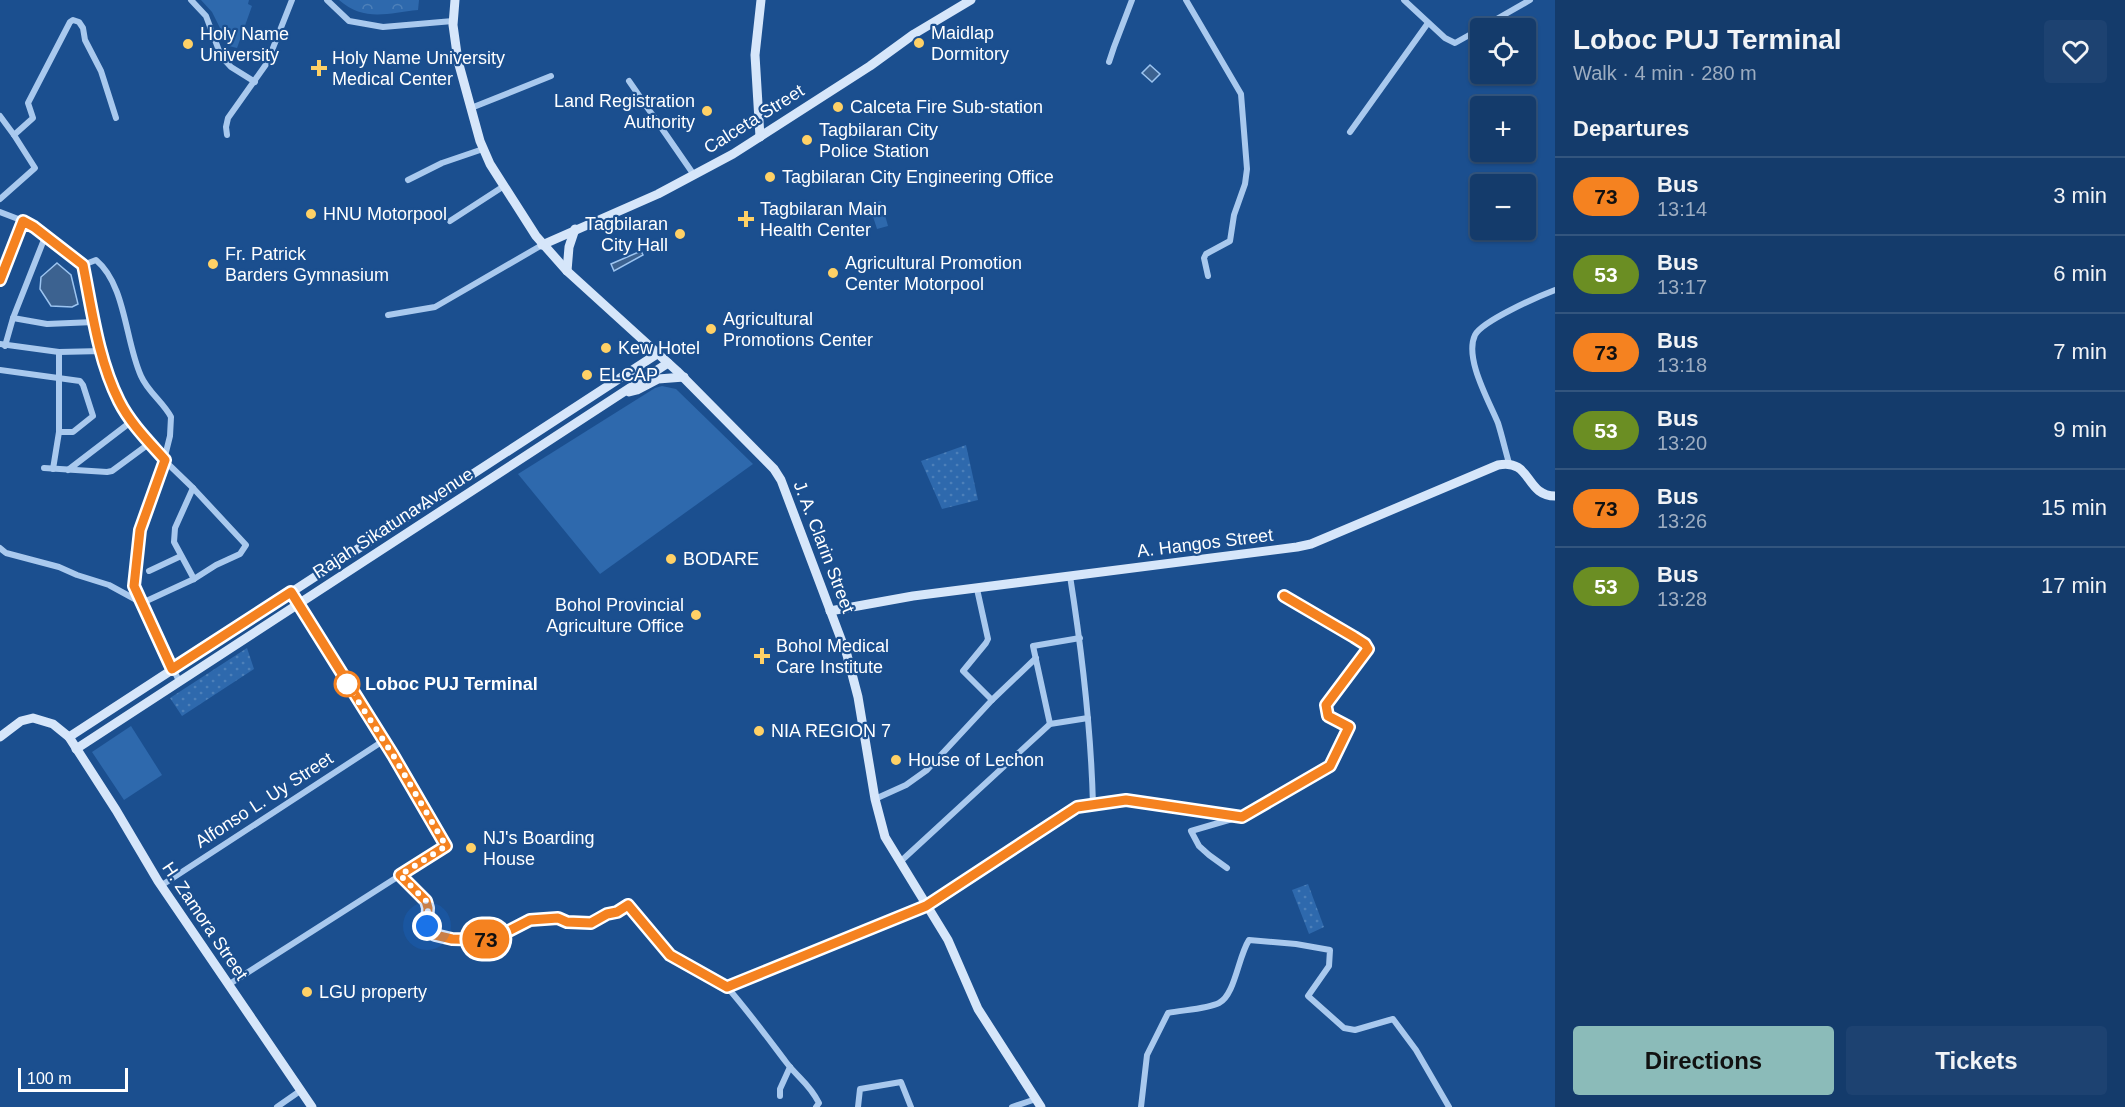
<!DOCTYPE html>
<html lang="en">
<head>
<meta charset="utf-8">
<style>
  :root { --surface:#143b6b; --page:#1d4271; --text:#f1f3f6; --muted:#9dadc1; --line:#33557e; --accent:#8bbbb9 }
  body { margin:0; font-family:Arial,sans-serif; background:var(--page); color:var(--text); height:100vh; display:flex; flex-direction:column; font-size:22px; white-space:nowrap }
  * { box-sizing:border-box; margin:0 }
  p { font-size:20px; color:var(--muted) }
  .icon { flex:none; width:33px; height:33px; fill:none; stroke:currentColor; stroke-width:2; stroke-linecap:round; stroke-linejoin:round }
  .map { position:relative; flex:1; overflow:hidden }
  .panel { display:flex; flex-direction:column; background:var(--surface); width:570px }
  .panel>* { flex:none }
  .badge { padding:0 12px; border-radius:20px; font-size:21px; line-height:39px }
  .fabs { position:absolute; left:1470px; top:18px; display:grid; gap:12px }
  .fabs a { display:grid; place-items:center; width:66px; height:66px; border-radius:6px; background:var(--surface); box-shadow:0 2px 4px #0004,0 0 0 2px var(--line); font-size:30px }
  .scale { position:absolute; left:18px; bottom:15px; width:110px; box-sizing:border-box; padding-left:6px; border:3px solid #fff; border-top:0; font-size:16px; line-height:21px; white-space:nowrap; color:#fff; -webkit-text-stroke:4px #1b4f8f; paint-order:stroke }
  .you { position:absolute; width:30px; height:30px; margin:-15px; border:4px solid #fff; border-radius:50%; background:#1a73e8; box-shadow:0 0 0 9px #1a73e833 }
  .map>.badge { position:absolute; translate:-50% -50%; box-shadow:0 0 0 3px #fff }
  h2 { padding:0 18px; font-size:22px; line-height:54px }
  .round { display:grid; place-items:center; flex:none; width:63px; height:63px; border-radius:6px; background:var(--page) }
  .headline { display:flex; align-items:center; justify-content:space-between; height:102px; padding:0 18px }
  h1 { font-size:28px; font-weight:700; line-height:45px }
  .button { display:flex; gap:12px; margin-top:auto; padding:12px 18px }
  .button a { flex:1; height:69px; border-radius:6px; background:var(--accent); color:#111; font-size:24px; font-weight:700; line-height:69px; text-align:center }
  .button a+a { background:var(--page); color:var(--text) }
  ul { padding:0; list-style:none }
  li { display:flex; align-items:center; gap:18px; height:78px; padding:0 18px; border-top:2px solid var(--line) }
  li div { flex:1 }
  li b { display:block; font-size:22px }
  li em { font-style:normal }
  li .badge { min-width:66px; font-weight:700; text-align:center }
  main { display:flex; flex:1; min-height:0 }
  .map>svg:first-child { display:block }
</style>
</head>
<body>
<main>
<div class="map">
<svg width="1555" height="1107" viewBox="0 0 1555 1107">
  <defs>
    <pattern id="grass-dots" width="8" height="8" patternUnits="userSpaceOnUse" patternTransform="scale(1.5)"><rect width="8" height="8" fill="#2e69ad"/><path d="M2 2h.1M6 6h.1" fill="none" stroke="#4d80b9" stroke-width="1.8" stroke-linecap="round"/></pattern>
    <pattern id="forest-crowns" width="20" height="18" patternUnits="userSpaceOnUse" patternTransform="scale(1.5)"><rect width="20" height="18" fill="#2e69ad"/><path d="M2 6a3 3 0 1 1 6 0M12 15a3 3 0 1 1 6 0" fill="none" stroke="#4d80b9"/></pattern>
  </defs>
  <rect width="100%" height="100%" fill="#1b4f8f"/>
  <g fill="url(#grass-dots)">
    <path d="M966 445 978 500 942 509 921 461Z"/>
    <path d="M247 648 254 669 182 716 170 698Z"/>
    <path d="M1308 884 1324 927 1309 934 1292 890Z"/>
  </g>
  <path fill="url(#forest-crowns)" d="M339 0H419L418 10C388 13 364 22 339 0Z"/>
  <g fill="#2e69ad">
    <path d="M201 0H249L248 4 252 6 237 48 229 46 212 12Z"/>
    <path d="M881 201 888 226 877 229 869 204Z"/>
    <path d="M662 386 676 389 753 464 600 574 518 474 655 388Z"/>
    <path d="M131 726 162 775 124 800 92 752Z"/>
  </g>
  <g fill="#3c6290" stroke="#9cc4f0" stroke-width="1.5">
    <path d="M1150 65 1160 74 1152 82 1142 73Z"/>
    <path d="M641 251 643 255 614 271 611 264Z"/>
    <path d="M57 263 71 275 78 304 72 307 51 306 40 289 41 277Z"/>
  </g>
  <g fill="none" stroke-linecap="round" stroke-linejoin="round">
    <g stroke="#a9c9ee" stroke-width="6">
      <path d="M191 0 206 16 221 56 231 67 255 82"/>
      <path d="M327 0 349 21 383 27 453 21"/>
      <path d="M1186 0 1241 94 1247 169 1245 184 1234 215 1230 241 1206 254 1204 258 1208 276"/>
      <path d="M1404 0 1445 38 1455 43 1480 29"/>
      <path d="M1481 28 1530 0"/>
      <path d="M1109 62 1114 47 1132 0"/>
      <path d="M629 81 694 175"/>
      <path d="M471 108 551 76"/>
      <path d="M0 116 14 135"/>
      <path d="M1350 132 1428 23"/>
      <path d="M227 135 226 127 228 118 267 63 292 0"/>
      <path d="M408 180 442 163 483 149"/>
      <path d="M0 199 35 168 14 135 33 118 28 103 70 22 73 20 79 22 83 28 85 40 101 71 116 118"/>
      <path d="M0 212 26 222 83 265 102 351"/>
      <path d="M450 221 504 186"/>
      <path d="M83 265 96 260C126 285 125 341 141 376 148 392 163 402 171 417L170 436 164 460 140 530 134 586 179 681"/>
      <path d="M0 280 23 221"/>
      <path d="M388 315 435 307 542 245"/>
      <path d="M13 318 47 324 94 322"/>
      <path d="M0 344 59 352 102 351 119 402 132 421 164 460 193 488 246 545 240 554 216 565 194 579 142 603 109 585 77 575 59 567 6 553 0 548"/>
      <path d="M5 346 13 318 45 237"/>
      <path d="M0 370 80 381 83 385 93 416 73 432H59"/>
      <path d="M1509 463C1505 449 1502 436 1498 423 1489 401 1464 358 1475 335 1482 321 1539 296 1555 290"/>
      <path d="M44 468 107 472 112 471 150 443"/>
      <path d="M53 469 59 432V352"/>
      <path d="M68 470 132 421"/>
      <path d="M193 488 175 528 174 542 194 579"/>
      <path d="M149 571 181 556"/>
      <path d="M1070 576C1082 652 1091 728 1093 805"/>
      <path d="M992 700 1036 658"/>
      <path d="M1050 724 1033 646 1080 638"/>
      <path d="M875 799 906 785 927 770 992 700 963 671 986 643 988 639 977 589"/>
      <path d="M900 862 1050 724 1088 718"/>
      <path d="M1227 868 1209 855 1199 846 1191 831 1239 817"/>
      <path d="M400 875 426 901 428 908 427 926 429 931 435 935 452 939 491 940 530 920 548 918H558L567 922 591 923 607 914 617 912 628 905 670 955 727 987 926 906 1077 807 1126 800 1242 817 1330 766 1349 727 1328 715 1326 705 1368 649 1365 644 1354 637 1284 595"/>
      <path d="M162 885 383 741"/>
      <path d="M228 985 446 846 393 755 291 592"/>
      <path d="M727 987C748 1011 767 1037 786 1062 798 1078 809 1083 819 1103L816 1107"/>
      <path d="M780 1096V1089L790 1067"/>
      <path d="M277 1107 300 1091"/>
      <path d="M858 1107 860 1089 901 1082 911 1107"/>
      <path d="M1012 1107 1036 1099"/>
      <path d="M1141 1107 1147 1055 1168 1013C1182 1010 1207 1009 1219 1003 1235 995 1238 957 1249 940L1296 944 1330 950 1329 966 1308 996 1344 1028 1355 1030 1393 1019 1416 1050 1449 1107"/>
    </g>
    <g stroke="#d6e6fa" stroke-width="9">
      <path d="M455 0 453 25 458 61 480 141 490 164 536 236 567 271 677 371 774 469 781 480 847 655 858 697 875 799 885 837 948 940 978 1009 1041 1107"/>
      <path d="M760 137 755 55 761 0"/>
      <path d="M542 245 658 194 733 154 870 66 914 34 971 0"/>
      <path d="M567 271 569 247 575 229"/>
      <path d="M629 392 637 390 658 379 684 377"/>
      <path d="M830 611 913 596 1297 547 1311 544 1498 465C1532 458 1525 496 1555 496"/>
      <path d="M0 737 21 721 33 718 53 724 69 737 116 810 158 881 312 1107"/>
      <path d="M69 737 657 354"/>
      <path d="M76 749 668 363"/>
    </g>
  </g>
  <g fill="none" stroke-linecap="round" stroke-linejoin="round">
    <g stroke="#fff" stroke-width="14">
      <path id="line" d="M0 280 23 221 34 227 83 265C92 310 98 359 119 401 130 423 149 442 165 460L140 530 134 586 172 669 291 592 393 755 446 846 400 875 426 901 428 908 427 926 435 935 452 939 491 940 530 920 558 918 567 922 591 923 607 914 617 912 628 905 670 955 727 987 926 906 1077 807 1126 800 1242 817 1330 766 1349 727 1328 716 1326 705 1368 649 1365 644 1354 637 1284 596"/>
    </g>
    <use href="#line" stroke="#f58220" stroke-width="9"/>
    <path stroke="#fff" stroke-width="6" stroke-dasharray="0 10.8" d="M347 684 393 755 446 846 400 875 426 901 428 908 427 926"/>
  </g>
  <g fill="#ffd166" stroke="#1b4f8f" stroke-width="2">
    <circle cx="919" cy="43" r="6"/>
    <circle cx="188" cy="44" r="6"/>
    <path d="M316 59h6v6h6v6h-6v6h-6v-6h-6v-6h6z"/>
    <circle cx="838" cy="107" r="6"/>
    <circle cx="707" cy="111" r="6"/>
    <circle cx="807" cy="140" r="6"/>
    <circle cx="770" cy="177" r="6"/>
    <circle cx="311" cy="214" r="6"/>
    <path d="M743 210h6v6h6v6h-6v6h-6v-6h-6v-6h6z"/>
    <circle cx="680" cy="234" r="6"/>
    <circle cx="213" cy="264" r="6"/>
    <circle cx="833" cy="273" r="6"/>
    <circle cx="711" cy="329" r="6"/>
    <circle cx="606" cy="348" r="6"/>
    <circle cx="587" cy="375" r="6"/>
    <circle cx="671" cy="559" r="6"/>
    <circle cx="696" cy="615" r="6"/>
    <path d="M759 647h6v6h6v6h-6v6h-6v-6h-6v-6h6z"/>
    <circle cx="759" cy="731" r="6"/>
    <circle cx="896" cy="760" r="6"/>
    <circle cx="471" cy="848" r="6"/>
    <circle cx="307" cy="992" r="6"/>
  </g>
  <circle fill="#fff" stroke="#f58220" stroke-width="3" cx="347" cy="684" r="12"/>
  <g text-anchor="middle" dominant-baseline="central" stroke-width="4.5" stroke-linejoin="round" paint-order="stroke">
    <g font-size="18" fill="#fff" stroke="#1b4f8f" text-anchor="start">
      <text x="931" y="33">Maidlap<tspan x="931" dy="21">Dormitory</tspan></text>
      <text x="200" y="34">Holy Name<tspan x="200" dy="21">University</tspan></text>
      <text x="332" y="58">Holy Name University<tspan x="332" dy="21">Medical Center</tspan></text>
      <text x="695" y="101" text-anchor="end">Land Registration<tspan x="695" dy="21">Authority</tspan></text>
      <text x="850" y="107">Calceta Fire Sub-station</text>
      <text x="819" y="130">Tagbilaran City<tspan x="819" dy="21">Police Station</tspan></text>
      <text x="782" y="177">Tagbilaran City Engineering Office</text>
      <text x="760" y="209">Tagbilaran Main<tspan x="760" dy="21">Health Center</tspan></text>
      <text x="323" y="214">HNU Motorpool</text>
      <text x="668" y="224" text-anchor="end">Tagbilaran<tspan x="668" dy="21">City Hall</tspan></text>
      <text x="225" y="254">Fr. Patrick<tspan x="225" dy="21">Barders Gymnasium</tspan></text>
      <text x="845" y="263">Agricultural Promotion<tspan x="845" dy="21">Center Motorpool</tspan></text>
      <text x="723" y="319">Agricultural<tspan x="723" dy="21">Promotions Center</tspan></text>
      <text x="618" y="348">Kew Hotel</text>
      <text x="599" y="375">ELCAP</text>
      <text x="683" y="559">BODARE</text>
      <text x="684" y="605" text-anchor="end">Bohol Provincial<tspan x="684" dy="21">Agriculture Office</tspan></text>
      <text x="776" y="646">Bohol Medical<tspan x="776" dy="21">Care Institute</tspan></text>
      <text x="771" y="731">NIA REGION 7</text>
      <text x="908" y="760">House of Lechon</text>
      <text x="483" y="838">NJ's Boarding<tspan x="483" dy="21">House</tspan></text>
      <text x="319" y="992">LGU property</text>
    </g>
    <g font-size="18" fill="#fff" stroke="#1b4f8f">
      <text transform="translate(754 119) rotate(-32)">Calceta Street</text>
      <text transform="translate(393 523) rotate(-33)">Rajah Sikatuna Avenue</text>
      <text transform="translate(1205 543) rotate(-7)">A. Hangos Street</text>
      <text transform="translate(824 547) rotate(69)">J. A. Clarin Street</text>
      <text transform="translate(264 800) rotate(-33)">Alfonso L. Uy Street</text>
      <text transform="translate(205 921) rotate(56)">H. Zamora Street</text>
    </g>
    <g font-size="18" font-weight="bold" fill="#fff" stroke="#1b4f8f" text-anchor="start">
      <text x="365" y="684">Loboc PUJ Terminal</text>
    </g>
  </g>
</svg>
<div class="fabs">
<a><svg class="icon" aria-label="locate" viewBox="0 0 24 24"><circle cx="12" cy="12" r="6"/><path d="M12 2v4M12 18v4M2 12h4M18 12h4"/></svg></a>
<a>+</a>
<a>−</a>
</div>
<div class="scale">100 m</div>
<div class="you" style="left:427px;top:926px"></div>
<b class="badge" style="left:486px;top:939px;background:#f58220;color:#111">73</b>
</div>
<section class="panel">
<div class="headline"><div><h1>Loboc PUJ Terminal</h1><p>Walk · 4 min · 280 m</p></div><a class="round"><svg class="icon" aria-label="heart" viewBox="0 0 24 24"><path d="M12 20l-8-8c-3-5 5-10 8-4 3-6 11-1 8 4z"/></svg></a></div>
<h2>Departures</h2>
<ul>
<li><span class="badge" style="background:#f58220;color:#111">73</span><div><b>Bus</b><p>13:14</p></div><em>3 min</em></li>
<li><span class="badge" style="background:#6b8e23;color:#fff">53</span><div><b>Bus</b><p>13:17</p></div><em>6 min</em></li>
<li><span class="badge" style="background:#f58220;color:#111">73</span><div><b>Bus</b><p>13:18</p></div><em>7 min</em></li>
<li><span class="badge" style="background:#6b8e23;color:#fff">53</span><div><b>Bus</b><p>13:20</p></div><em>9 min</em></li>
<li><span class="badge" style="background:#f58220;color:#111">73</span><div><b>Bus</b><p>13:26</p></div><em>15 min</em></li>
<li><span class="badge" style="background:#6b8e23;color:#fff">53</span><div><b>Bus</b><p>13:28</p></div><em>17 min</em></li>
</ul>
<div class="button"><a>Directions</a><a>Tickets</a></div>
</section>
</main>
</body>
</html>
